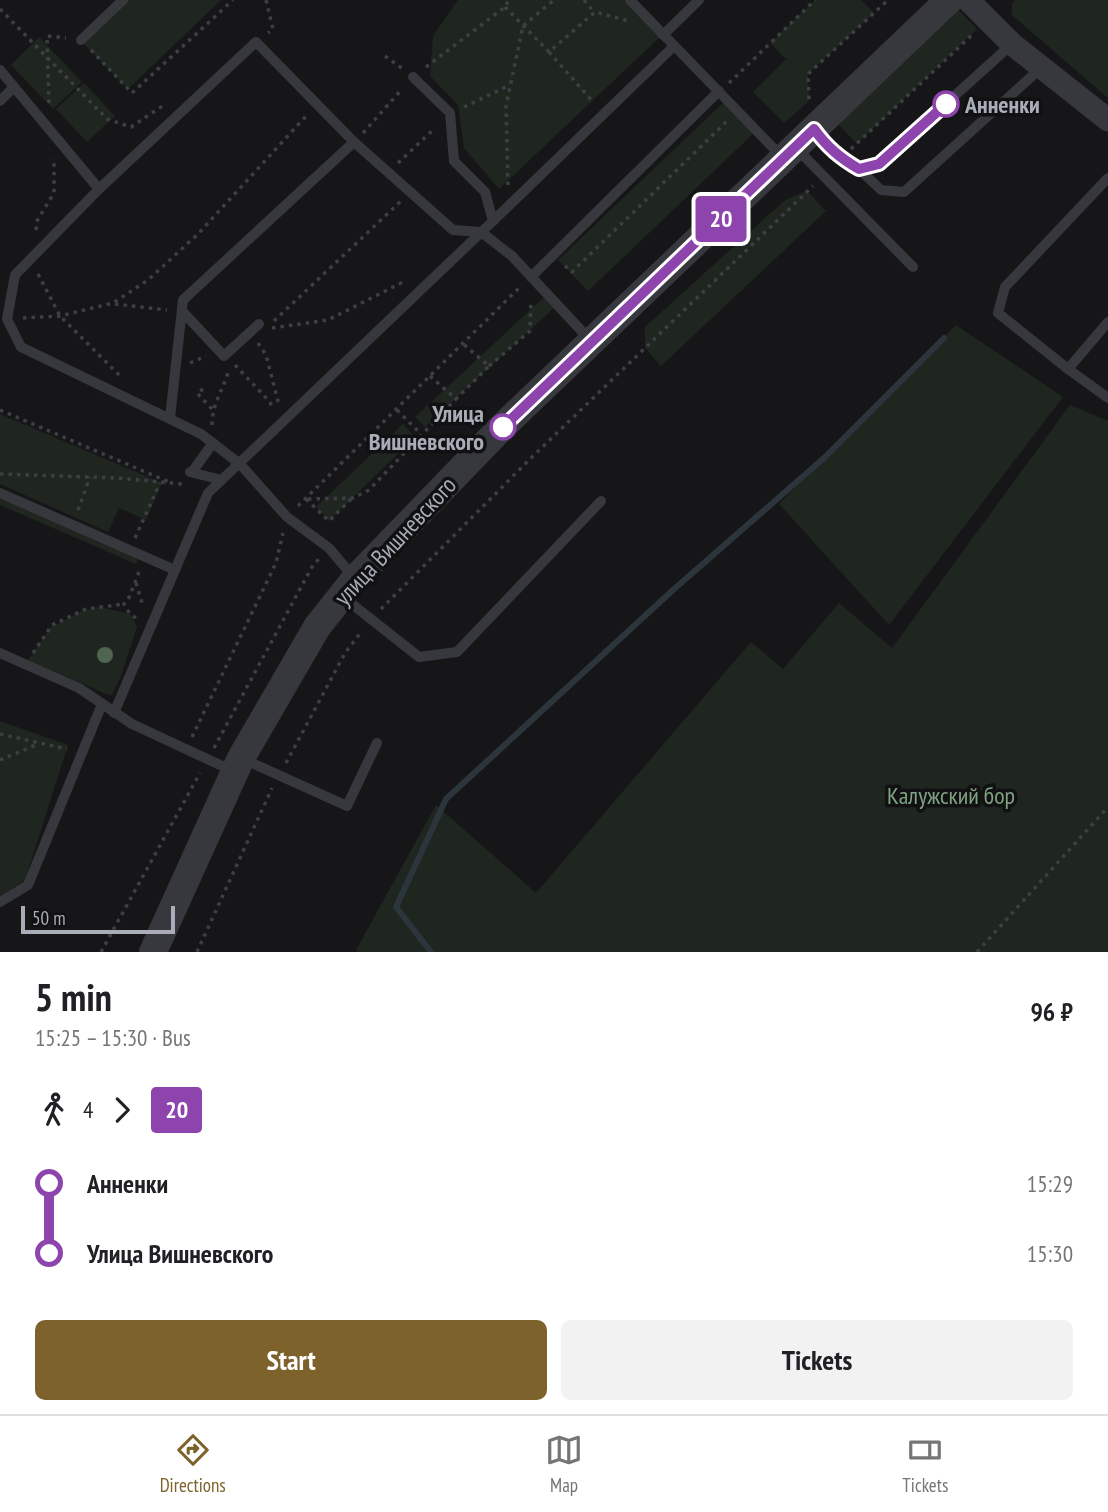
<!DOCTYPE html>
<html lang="en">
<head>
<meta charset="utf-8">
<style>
  :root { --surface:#fff; --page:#f2f2f2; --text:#202124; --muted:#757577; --line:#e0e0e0; --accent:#7e622b }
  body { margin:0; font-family:"PT Sans Narrow",sans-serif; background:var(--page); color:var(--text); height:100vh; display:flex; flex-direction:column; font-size:26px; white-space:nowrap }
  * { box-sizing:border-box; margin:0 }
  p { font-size:23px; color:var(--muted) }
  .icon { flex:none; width:38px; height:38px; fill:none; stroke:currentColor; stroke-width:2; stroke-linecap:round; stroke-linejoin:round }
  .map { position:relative; height:952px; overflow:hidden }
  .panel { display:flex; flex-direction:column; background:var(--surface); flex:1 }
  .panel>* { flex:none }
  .badge { padding:0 14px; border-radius:5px; font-size:24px; line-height:46px }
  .scale { position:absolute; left:21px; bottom:18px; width:154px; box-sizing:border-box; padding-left:7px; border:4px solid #a8adb8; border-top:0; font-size:19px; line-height:24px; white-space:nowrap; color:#a8adb8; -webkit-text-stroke:5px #111113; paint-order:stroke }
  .map>.badge { position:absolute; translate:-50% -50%; box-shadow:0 0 0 4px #fff }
  .legs { display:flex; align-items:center; gap:10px; height:77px; padding:0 35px; font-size:23px }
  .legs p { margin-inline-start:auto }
  .head { display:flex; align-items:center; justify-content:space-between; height:119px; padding:0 35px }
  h1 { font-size:38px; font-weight:700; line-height:52px }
  .button { display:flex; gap:14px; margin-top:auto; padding:14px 35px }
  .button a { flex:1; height:80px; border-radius:10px; background:var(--accent); color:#fff; font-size:28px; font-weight:700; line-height:80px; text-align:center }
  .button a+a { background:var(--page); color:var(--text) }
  ul { padding:0 35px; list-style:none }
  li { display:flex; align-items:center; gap:24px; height:70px; font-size:26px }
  li i { display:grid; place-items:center; width:10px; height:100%; margin:0 9px; background:currentColor }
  li i::after { content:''; width:18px; height:18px; margin:-9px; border:5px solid; border-radius:50%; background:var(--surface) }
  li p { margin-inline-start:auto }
  li:first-child i { background:linear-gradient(#0000 50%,currentColor 0) }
  li:last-child i { background:linear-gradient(currentColor 50%,#0000 0) }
  .tab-bar { display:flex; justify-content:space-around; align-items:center; height:98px; border-top:2px solid var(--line); background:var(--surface); font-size:19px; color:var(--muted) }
  .tab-bar a { display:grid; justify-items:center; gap:4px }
  .tab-bar .active { color:var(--accent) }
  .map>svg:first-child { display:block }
</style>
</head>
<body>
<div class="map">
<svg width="1108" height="952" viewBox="0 0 1108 952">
  <rect width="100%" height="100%" fill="#161618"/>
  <g fill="#1e261f">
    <path d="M123 0H221L128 89 81 41Z"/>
    <path d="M458 0H627L661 36 499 189 464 148 458 105 430 76 433 36Z"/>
    <path d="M815 0H861L874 13 808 74 809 101 784 123 753 92 786 59 770 43Z"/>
    <path d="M949 0 977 29 857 144 829 114Z"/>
    <path d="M1015 0H1108V98L1012 15V3Z"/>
    <path d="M39 37 82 82 53 109 11 65Z"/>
    <path d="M84 83 115 116 87 142 56 109Z"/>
    <path d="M726 100 756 131 588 291 558 260Z"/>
    <path d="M807 191 826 211 661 366 645 348V327L785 200Z"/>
    <path d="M544 297 554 308 425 427 415 417Z"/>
    <path d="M956 325 1063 397 889 625 779 504Z"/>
    <path d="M1070 405 1108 421V952H358L356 950 436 805 536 893 751 642 783 669 839 603 892 648Z"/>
    <path d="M0 414 162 483 146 520 119 508 108 532 0 484Z"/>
    <path d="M403 424 415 437 329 521 316 507Z"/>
    <path d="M0 497 139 557 136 564 0 505Z"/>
    <path d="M100 607 130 614 137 627 121 676 111 696 28 660 51 627 82 611Z"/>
    <path d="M0 721 68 745 25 880 0 896Z"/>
  </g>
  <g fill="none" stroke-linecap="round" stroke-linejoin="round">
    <path stroke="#2c353c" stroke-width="6" d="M431 952 396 907 446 799 673 590 824 458 944 338"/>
    <g stroke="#3d3f44" stroke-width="3.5" stroke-dasharray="3.5 5" stroke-linecap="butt">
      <path d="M266 0 273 29 268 33"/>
      <path d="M584 0 594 12"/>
      <path d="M505 7 549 52 595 12 629 21"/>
      <path d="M0 9 107 119 131 127 164 105"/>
      <path d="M91 50 132 93 233 0"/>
      <path d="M549 52 594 103"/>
      <path d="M385 56 403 69"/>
      <path d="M426 67 505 7 509 0"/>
      <path d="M729 83 815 0"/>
      <path d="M809 99 808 74 888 0"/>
      <path d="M49 103 47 36 66 38"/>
      <path d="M464 107 510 85"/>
      <path d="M363 133 402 89"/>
      <path d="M851 149 973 34"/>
      <path d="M398 163 435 128"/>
      <path d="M508 185 506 106 523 26 554 0"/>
      <path d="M36 230 37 221 54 193V158"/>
      <path d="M565 266 572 272 728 120"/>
      <path d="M38 274 60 316 120 376"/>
      <path d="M115 304 167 310"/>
      <path d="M23 318 60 316 113 303 148 280 198 234 307 115"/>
      <path d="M274 321 401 201"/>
      <path d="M272 328 328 320 405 281"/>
      <path d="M258 343 266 355 279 405"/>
      <path d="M190 363 206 356"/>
      <path d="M235 365 270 402 273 409"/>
      <path d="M489 366 530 331 531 300"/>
      <path d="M430 376 456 399 489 366 463 344"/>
      <path d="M203 389 197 393 213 410"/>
      <path d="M0 410 169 482"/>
      <path d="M397 410 421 434"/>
      <path d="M212 425C212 403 224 389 229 369"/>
      <path d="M0 474 117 478 182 484"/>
      <path d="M306 499 329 521 352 498"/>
      <path d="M308 499 353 498 369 490 456 399"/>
      <path d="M298 506 522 285"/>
      <path d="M78 510 90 477"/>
      <path d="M135 538 160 483"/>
      <path d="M139 572 128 600 124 604 130 614 139 620"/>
      <path d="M136 583 143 606"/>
      <path d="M381 609 532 457 813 186"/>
      <path d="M33 653 52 625 86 609 124 604"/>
      <path d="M0 734 67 749"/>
      <path d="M192 737 276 563 283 533"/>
      <path d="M214 748 313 565 319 559"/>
      <path d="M0 760 38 744"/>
      <path d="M286 763 345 653 362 631"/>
      <path d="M101 952 200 773"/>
      <path d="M197 952 272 788"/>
      <path d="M977 952 1108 807"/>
    </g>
    <g stroke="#37383d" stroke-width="10">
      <path d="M630 0 782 157"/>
      <path d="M663 35 699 0"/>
      <path d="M81 40 123 0"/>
      <path d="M0 70 14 87"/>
      <path d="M0 101 14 87 99 189 15 275 7 319 21 347 201 434 240 464 287 517 329 548 355 579"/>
      <path d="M815 131C828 148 841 159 859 169L879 164 1012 44"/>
      <path d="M795 147 913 267"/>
      <path d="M859 169 881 190 904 192 1042 67"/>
      <path d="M1108 178 1005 287 998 313 1068 369 1108 398"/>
      <path d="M99 189 256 42 354 142 453 230 481 232 512 256 590 340"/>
      <path d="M493 221 673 47"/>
      <path d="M531 277 719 91"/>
      <path d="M183 312 224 356 259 324"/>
      <path d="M1068 369 1108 322"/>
      <path d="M170 418 183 300 354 142"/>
      <path d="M190 472 222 480"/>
      <path d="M192 472 213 443"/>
      <path d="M0 493 175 570 208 493 493 221 485 192 454 161 450 113 413 77"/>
      <path d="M343 597 419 657 457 652 601 501"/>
      <path d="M0 653 79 688 132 724 233 771"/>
      <path d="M114 713 175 570"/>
      <path d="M241 758 347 806 377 743"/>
      <path d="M0 902 28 885 102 704"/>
    </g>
    <path stroke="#37383d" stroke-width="23" d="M968 0 1012 44 1108 120"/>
    <path stroke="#37383d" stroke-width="28" d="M153 952 241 758 317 627 355 579 500 429 949 0"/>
  </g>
  <circle fill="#506452" cx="105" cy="655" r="8"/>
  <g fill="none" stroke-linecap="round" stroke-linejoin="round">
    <g stroke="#fff" stroke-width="16">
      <path id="line-1" d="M503 427 814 129C827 147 840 158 859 169L879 164 946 104"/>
    </g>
    <use href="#line-1" stroke="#8e44ad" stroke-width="10"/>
  </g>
  <g fill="#fff" stroke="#8e44ad" stroke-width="3.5">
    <circle cx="946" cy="104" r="12"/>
    <circle cx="503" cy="427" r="12"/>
  </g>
  <g text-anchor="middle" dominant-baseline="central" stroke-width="7" stroke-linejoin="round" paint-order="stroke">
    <g font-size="24" font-weight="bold" fill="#a8adb8" stroke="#111113" text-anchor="start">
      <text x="965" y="104">Анненки</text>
      <text x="484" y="413" text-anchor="end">Улица<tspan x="484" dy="28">Вишневского</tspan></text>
    </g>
    <g font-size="24" fill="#a8adb8" stroke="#111113">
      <text transform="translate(395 541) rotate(-47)">улица Вишневского</text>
    </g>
    <g font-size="24" fill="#7fa381" stroke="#111113">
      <text x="951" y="795">Калужский бор</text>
    </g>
  </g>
</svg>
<div class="scale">50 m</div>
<b class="badge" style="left:721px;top:219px;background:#8e44ad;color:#fff">20</b>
</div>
<section class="panel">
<div class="head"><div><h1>5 min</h1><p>15:25 – 15:30 · Bus</p></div><b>96 ₽</b></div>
<div class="legs"><svg class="icon" aria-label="walk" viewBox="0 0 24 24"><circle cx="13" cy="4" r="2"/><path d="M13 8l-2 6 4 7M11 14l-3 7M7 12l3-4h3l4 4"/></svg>4<svg class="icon" aria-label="forward" viewBox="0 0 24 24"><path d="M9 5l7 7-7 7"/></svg><b class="badge" style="background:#8e44ad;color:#fff">20</b></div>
<ul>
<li><i style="color:#8e44ad"></i><b>Анненки</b><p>15:29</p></li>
<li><i style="color:#8e44ad"></i><b>Улица Вишневского</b><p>15:30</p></li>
</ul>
<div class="button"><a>Start</a><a>Tickets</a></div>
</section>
<nav class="tab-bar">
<a class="active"><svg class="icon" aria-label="directions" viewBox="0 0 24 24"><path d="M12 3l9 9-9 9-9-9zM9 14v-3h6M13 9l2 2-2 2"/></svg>Directions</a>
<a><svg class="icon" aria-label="map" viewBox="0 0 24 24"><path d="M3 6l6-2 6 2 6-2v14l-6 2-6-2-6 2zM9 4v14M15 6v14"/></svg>Map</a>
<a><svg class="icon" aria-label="tickets" viewBox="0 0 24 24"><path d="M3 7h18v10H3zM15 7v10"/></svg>Tickets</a>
</nav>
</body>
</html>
